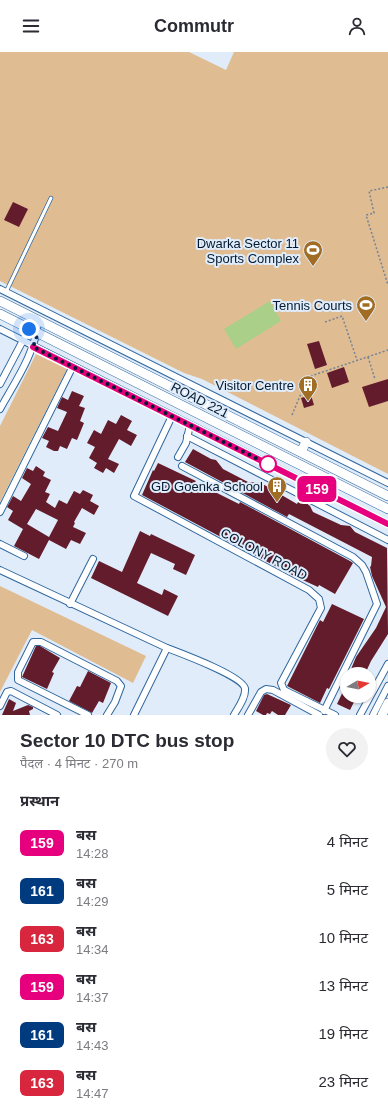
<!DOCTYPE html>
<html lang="hi">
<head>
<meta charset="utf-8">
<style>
  :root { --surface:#fff; --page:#f2f2f3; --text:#2b2b33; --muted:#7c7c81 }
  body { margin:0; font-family:Helvetica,"Noto Sans Devanagari",sans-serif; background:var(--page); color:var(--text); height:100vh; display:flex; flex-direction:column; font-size:15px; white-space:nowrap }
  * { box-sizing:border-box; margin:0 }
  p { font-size:13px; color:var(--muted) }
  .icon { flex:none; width:22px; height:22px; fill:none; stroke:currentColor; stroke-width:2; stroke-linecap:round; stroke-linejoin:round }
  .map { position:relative; height:663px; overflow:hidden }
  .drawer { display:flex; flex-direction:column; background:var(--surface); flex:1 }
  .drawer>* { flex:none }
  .badge { padding:0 8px; border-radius:6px; font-size:14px; line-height:26px }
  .needle { width:26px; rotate:80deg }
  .tools { position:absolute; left:340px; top:615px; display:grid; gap:8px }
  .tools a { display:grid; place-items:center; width:36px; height:36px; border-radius:50%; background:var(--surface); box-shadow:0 1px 3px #0004; font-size:20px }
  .you { position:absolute; width:20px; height:20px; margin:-10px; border:3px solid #fff; border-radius:50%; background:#1a73e8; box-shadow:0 0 0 6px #1a73e833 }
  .map>.badge { position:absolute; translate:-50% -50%; box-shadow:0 0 0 2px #fff }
  h2 { padding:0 20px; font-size:15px; line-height:36px }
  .round { display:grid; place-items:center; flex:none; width:42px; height:42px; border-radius:21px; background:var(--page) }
  .headline { display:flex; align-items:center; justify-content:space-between; height:68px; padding:0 20px }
  h1 { font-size:19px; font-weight:700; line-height:30px }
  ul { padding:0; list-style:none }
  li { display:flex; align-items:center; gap:12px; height:48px; padding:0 20px }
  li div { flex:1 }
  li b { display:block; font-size:15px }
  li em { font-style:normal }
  li .badge { min-width:44px; font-weight:700; text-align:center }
  header { display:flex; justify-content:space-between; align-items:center; height:52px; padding:0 20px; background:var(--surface); font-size:18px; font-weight:700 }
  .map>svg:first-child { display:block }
</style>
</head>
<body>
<header><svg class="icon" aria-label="menu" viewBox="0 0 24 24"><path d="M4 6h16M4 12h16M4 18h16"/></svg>Commutr<svg class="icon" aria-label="person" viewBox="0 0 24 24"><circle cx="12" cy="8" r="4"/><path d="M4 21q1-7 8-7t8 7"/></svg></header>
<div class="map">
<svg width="388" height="663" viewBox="0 0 388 663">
  <rect width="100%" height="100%" fill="#e0ecf9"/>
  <g fill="#e0bc92">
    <path d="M0 0H189L226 18 234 0H388V422L202 327 184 321 0 229Z"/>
    <path d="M36 302 67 317 0 450V374Z"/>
    <path d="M0 534 146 604 133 631 32 578 0 640Z"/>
  </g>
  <path fill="#a9cf88" d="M270 249 281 269 236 297 224 277Z"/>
  <g fill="#631c2c" fill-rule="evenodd">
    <path d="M13 150 28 157 19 175 4 168Z"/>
    <path d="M319 289 327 313 315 317 307 292Z"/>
    <path d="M344 315 349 330 332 336 327 321Z"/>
    <path d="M388 327V349L369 355 362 335Z"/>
    <path d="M72 339 84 344 79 354 85 356 80 369 84 371 77 388 72 386 67 397 60 394 58 399H54L46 395 49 389 42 386 48 375 58 379 67 360 57 356 62 345 68 348Z"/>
    <path d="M311 343 314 353 304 356 301 346Z"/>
    <path d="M121 363 132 369 127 378 137 383 131 394 119 387 108 407 119 412 114 421 106 416 103 421 94 416 97 411 89 406 95 395 87 391 94 378 101 382 108 368 116 372Z"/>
    <path d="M193 397 211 407 216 408 223 417 248 430 261 431 297 452 298 450H305L310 454 313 460 341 473 350 474 355 480 387 496 388 582 371 609 365 622H349L356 605 376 576 386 555 372 524 370 515 371 514 372 505 289 462 287 465 185 410Z"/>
    <path d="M158 411 196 429 195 430 239 452 240 450 350 509 353 511 335 542 319 533 318 535 296 525 142 443 153 418 154 419Z"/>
    <path d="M36 414 45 420 43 424 51 428 45 440 50 442 46 450 55 456 59 448 67 452 74 439 80 442 83 438 93 443 90 449 99 454 94 463 82 456 74 470 75 471 73 475 86 481 80 492 71 488 66 497 49 488 39 507 14 494 23 477 8 468 13 459 7 455 13 444 21 449 31 432 22 426 27 416 33 419ZM36 457 58 468 49 485 27 472Z"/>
    <path d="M140 479 150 484 151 482 195 503 186 523 173 517 175 512 151 501 137 531 162 543 164 537 178 544 168 564 91 526 99 509 122 520Z"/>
    <path d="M332 552 364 567 329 637 327 636 320 651 287 634 320 568 323 570Z"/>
    <path d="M36 594H40L60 606 52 620 54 621 47 637 22 625Z"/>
    <path d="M88 619 111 631 103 651 99 649 92 661 69 649 77 634 80 635Z"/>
    <path d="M347 631V644H357L350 658 337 652Z"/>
    <path d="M267 642 291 653 285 663H278L272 659 270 662 267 661 266 663H263L256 659 264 643Z"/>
    <path d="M9 647 16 651 13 659 28 653 33 655V657L29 659 30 663H2Z"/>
  </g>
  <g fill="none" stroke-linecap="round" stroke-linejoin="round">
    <g stroke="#2f679f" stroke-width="4.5">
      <path id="service" d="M6 240 51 146"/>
    </g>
    <g stroke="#2f679f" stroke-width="8">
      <g id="minor">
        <path d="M0 237 388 431"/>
        <path d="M0 277 388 472"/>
        <path d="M0 332 29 277 38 269"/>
        <path d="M0 357C15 330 36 300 38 269"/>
        <path d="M172 364 134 444 309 538 319 547 321 556 281 631 284 638 335 663"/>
        <path d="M187 384 388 488"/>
        <path d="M178 405 186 391 190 373"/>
        <path d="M182 414 353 505 362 513 366 520 377 552 324 659"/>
        <path d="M0 460 73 314"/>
        <path d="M0 492 24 504"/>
        <path d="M0 518 167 596 134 663"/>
        <path d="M70 552 93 507"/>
        <path d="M167 596C180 601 245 625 245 637 246 645 238 656 234 663"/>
        <path d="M0 654 7 640 11 639 57 663"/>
        <path d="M88 663 18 628V620L33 590H41L117 629 121 634 115 650 107 663"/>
        <path d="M248 663 261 640 266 637 273 638 319 663"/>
        <path d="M360 663 388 612"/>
        <path d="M373 663 388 634"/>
      </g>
    </g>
    <g stroke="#2f679f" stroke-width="10">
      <g id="secondary">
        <path d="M0 249 388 444"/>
        <path d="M0 262 388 457"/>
        <path d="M301 400 306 390"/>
        <path d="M318 437 324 426"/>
        <path d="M382 663 388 651"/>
      </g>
    </g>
    <g stroke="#738496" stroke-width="1.5" stroke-dasharray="2 2" stroke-linecap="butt">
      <path d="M388 135 369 139 374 161 366 163 388 233"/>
      <path d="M325 270 342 264 357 308"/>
      <path d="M368 305 375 327"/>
      <path d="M292 363 308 325 388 298"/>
    </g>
    <use href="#service" stroke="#fff" stroke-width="3"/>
    <use href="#minor" stroke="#fff" stroke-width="6"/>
    <use href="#secondary" stroke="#fff" stroke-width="9"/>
  </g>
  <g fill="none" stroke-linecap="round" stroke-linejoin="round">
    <g stroke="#fff" stroke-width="9">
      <path id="line" d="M33 295 388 472"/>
    </g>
    <use href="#line" stroke="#e6007e" stroke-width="6"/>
    <path stroke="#041a31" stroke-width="4" stroke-dasharray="0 7.2" d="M29 277 38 281 33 295 268 412"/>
  </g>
  <defs>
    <g id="stadium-pin" transform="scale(1)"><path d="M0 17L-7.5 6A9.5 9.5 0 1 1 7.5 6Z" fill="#a16d25" stroke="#e0ecf9"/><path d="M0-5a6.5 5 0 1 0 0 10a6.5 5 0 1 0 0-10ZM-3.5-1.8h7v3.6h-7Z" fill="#fff"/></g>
    <g id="building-pin" transform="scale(1)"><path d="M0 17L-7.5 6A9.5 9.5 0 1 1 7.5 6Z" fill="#a16d25" stroke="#e0ecf9"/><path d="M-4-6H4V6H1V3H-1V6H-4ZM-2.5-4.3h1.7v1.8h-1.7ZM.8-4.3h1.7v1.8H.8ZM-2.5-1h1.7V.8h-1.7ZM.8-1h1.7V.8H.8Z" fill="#fff"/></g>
  </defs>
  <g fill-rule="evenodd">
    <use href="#stadium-pin" x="313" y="198"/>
    <use href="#stadium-pin" x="366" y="253"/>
    <use href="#building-pin" x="308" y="333"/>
    <use href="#building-pin" x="277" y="434"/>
  </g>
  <circle fill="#fff" stroke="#e6007e" stroke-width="2" cx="268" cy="412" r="8"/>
  <g text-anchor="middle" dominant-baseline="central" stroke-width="4" stroke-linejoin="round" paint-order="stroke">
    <g font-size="13" fill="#041a31" stroke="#e0ecf9" text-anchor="end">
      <text x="299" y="191">Dwarka Sector 11<tspan x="299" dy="15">Sports Complex</tspan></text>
      <text x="352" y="253">Tennis Courts</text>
      <text x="294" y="333">Visitor Centre</text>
      <text x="263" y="434">GD Goenka School</text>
    </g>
    <g font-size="13" fill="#041a31" stroke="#e0ecf9">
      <text transform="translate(200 348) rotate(27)">ROAD 221</text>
      <text transform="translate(264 502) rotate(28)">COLONY ROAD</text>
    </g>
  </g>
</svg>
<div class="tools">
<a><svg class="needle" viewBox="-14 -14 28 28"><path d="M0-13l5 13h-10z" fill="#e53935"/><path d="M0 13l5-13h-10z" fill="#7c7c81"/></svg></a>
</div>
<div class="you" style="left:29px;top:277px"></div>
<b class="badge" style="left:317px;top:437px;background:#e6007e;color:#fff">159</b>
</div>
<section class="drawer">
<div class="headline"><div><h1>Sector 10 DTC bus stop</h1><p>पैदल · 4 मिनट · 270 m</p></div><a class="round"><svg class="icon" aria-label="heart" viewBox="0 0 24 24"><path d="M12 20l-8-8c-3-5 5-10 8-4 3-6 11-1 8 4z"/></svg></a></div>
<h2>प्रस्थान</h2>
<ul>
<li><span class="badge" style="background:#e6007e;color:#fff">159</span><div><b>बस</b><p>14:28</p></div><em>4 मिनट</em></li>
<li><span class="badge" style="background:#003b80;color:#fff">161</span><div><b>बस</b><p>14:29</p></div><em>5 मिनट</em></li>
<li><span class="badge" style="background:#d7263d;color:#fff">163</span><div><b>बस</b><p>14:34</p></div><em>10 मिनट</em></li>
<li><span class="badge" style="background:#e6007e;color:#fff">159</span><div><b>बस</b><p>14:37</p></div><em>13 मिनट</em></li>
<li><span class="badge" style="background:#003b80;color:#fff">161</span><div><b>बस</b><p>14:43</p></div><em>19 मिनट</em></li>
<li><span class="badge" style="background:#d7263d;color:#fff">163</span><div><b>बस</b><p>14:47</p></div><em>23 मिनट</em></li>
</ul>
</section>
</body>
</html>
